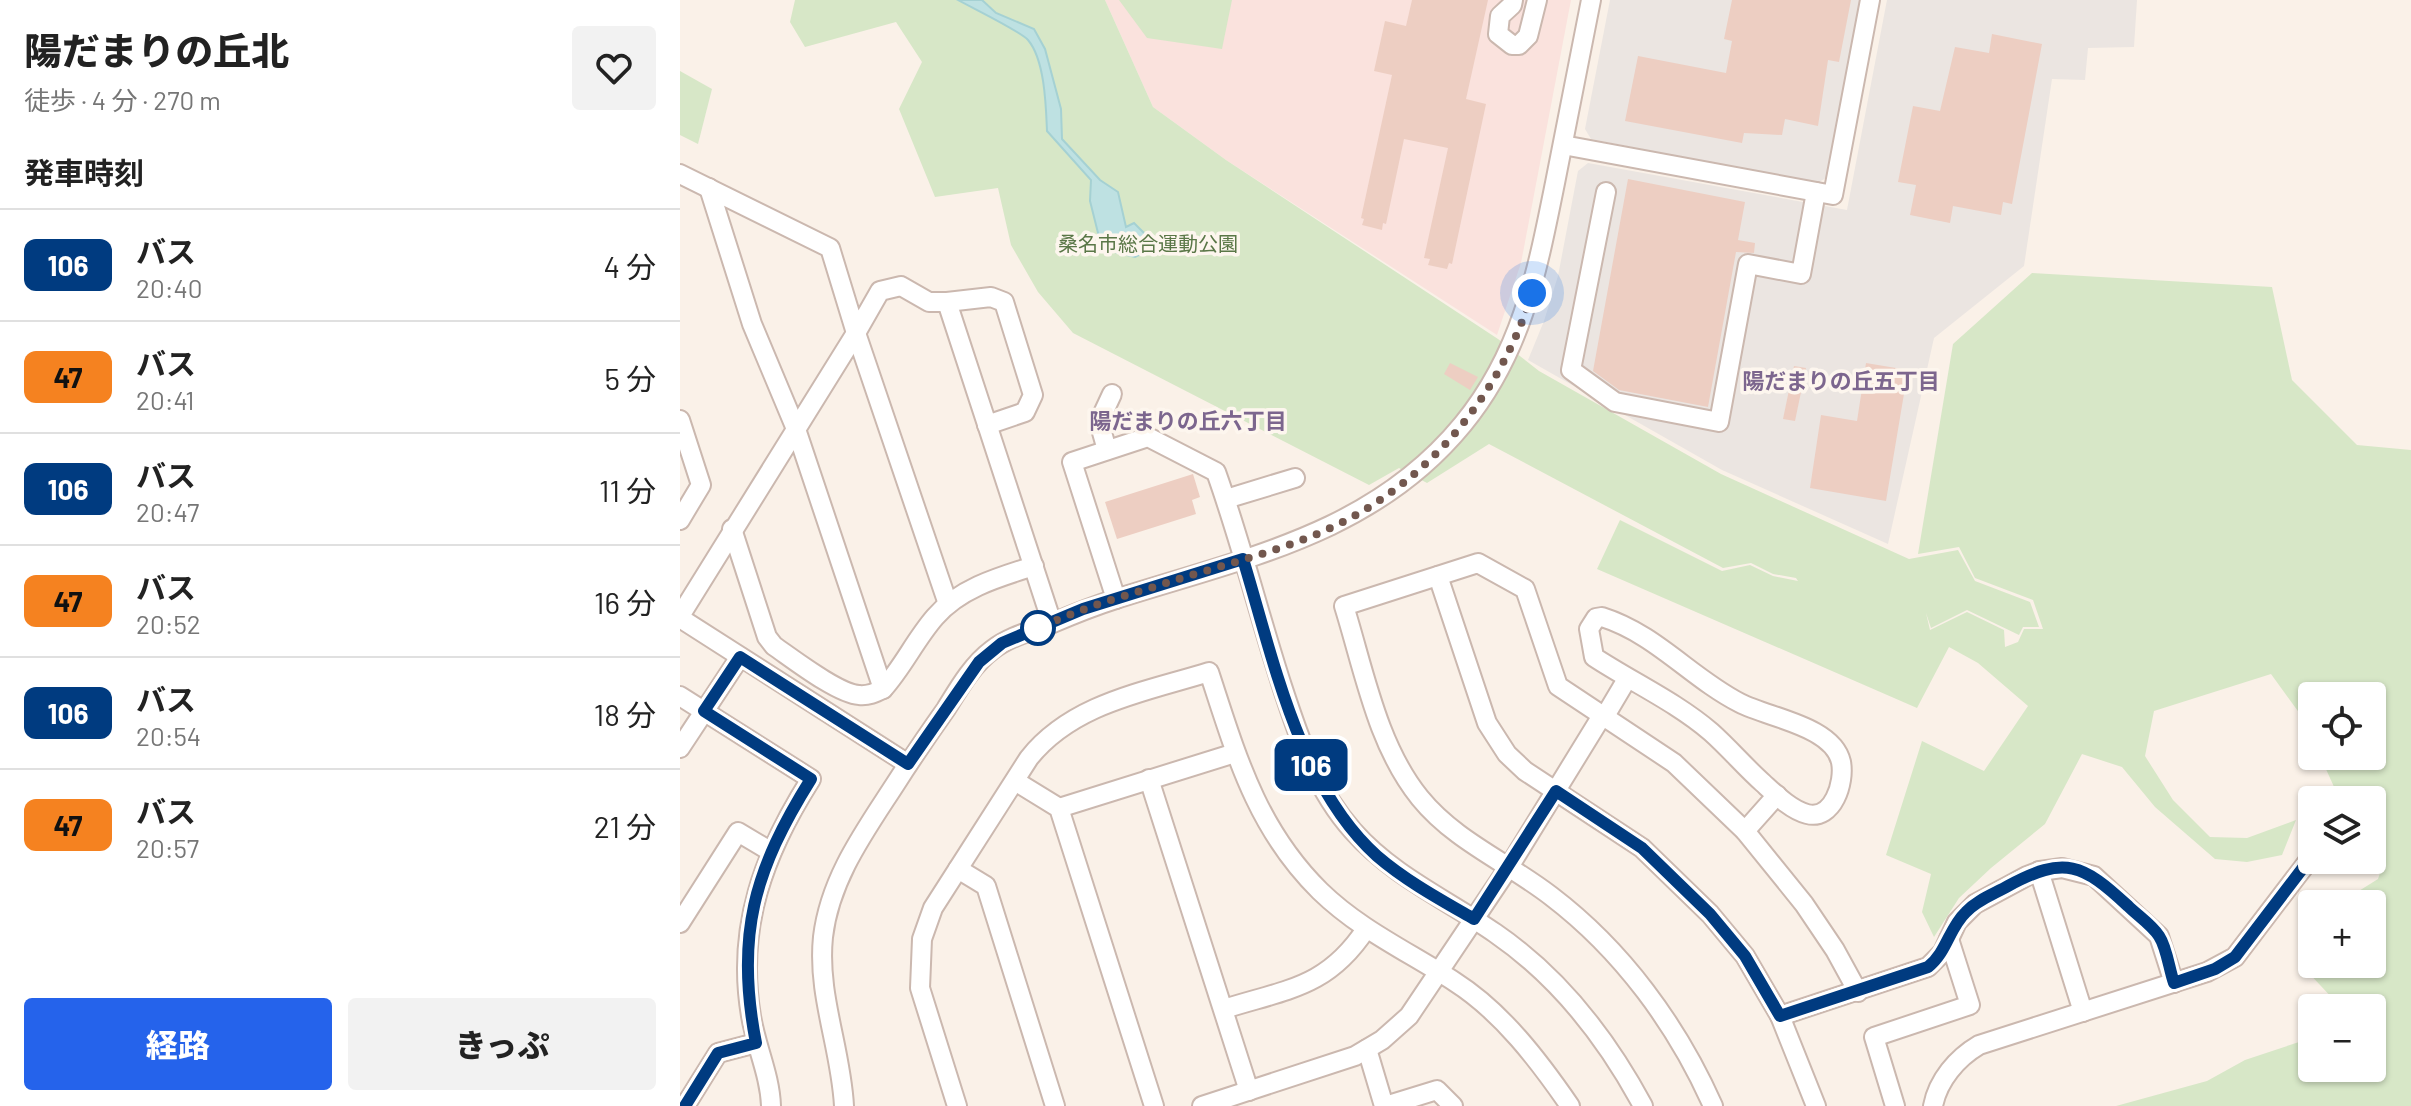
<!DOCTYPE html>
<html lang="ja">
<head>
<meta charset="utf-8">
<style>
  :root { --surface:#fff; --page:#f2f2f2; --text:#222; --muted:#767676; --line:#e0e0e0; --accent:#2563eb }
  body { margin:0; font-family:Barlow,"Noto Sans JP",sans-serif; background:var(--page); color:var(--text); height:100vh; display:flex; flex-direction:column; font-size:30px; white-space:nowrap }
  * { box-sizing:border-box; margin:0 }
  p { font-size:26px; color:var(--muted) }
  .icon { flex:none; width:44px; height:44px; fill:none; stroke:currentColor; stroke-width:2; stroke-linecap:round; stroke-linejoin:round }
  .map { position:relative; flex:1; overflow:hidden }
  .drawer { display:flex; flex-direction:column; background:var(--surface); width:680px }
  .drawer>* { flex:none }
  .badge { padding:0 16px; border-radius:12px; font-size:28px; line-height:52px }
  .tools { position:absolute; left:1618px; top:682px; display:grid; gap:16px }
  .tools a { display:grid; place-items:center; width:88px; height:88px; border-radius:8px; background:var(--surface); box-shadow:0 2px 6px #0004; font-size:40px }
  .you { position:absolute; width:40px; height:40px; margin:-20px; border:6px solid #fff; border-radius:50%; background:#1a73e8; box-shadow:0 0 0 12px #1a73e833 }
  .map>.badge { position:absolute; translate:-50% -50%; box-shadow:0 0 0 4px #fff }
  h2 { padding:0 24px; font-size:30px; line-height:72px }
  .round { display:grid; place-items:center; flex:none; width:84px; height:84px; border-radius:8px; background:var(--page) }
  .head { display:flex; align-items:center; justify-content:space-between; height:136px; padding:0 24px }
  h1 { font-size:38px; font-weight:800; line-height:60px }
  .cta { display:flex; gap:16px; margin-top:auto; padding:16px 24px }
  .cta a { flex:1; height:92px; border-radius:8px; background:var(--accent); color:#fff; font-size:32px; font-weight:800; line-height:92px; text-align:center }
  .cta a+a { background:var(--page); color:var(--text) }
  ul { padding:0; list-style:none }
  li { display:flex; align-items:center; gap:24px; height:112px; padding:0 24px; border-top:2px solid var(--line) }
  li div { flex:1 }
  li b { display:block; font-size:30px }
  li em { font-style:normal }
  li .badge { min-width:88px; font-weight:700; text-align:center }
  main { display:flex; flex:1; min-height:0 }
  .map>svg:first-child { display:block }
</style>
</head>
<body>
<main>
<section class="drawer">
<div class="head"><div><h1>陽だまりの丘北</h1><p>徒歩 · 4 分 · 270 m</p></div><a class="round"><svg class="icon" aria-label="heart" viewBox="0 0 24 24"><path d="M12 20l-8-8c-3-5 5-10 8-4 3-6 11-1 8 4z"/></svg></a></div>
<h2>発車時刻</h2>
<ul>
<li><span class="badge" style="background:#003b80;color:#fff">106</span><div><b>バス</b><p>20:40</p></div><em>4 分</em></li>
<li><span class="badge" style="background:#f58220;color:#111">47</span><div><b>バス</b><p>20:41</p></div><em>5 分</em></li>
<li><span class="badge" style="background:#003b80;color:#fff">106</span><div><b>バス</b><p>20:47</p></div><em>11 分</em></li>
<li><span class="badge" style="background:#f58220;color:#111">47</span><div><b>バス</b><p>20:52</p></div><em>16 分</em></li>
<li><span class="badge" style="background:#003b80;color:#fff">106</span><div><b>バス</b><p>20:54</p></div><em>18 分</em></li>
<li><span class="badge" style="background:#f58220;color:#111">47</span><div><b>バス</b><p>20:57</p></div><em>21 分</em></li>
</ul>
<div class="cta"><a>経路</a><a>きっぷ</a></div>
</section>
<div class="map">
<svg width="1731" height="1106" viewBox="0 0 1731 1106">
  <rect width="100%" height="100%" fill="#faf1e8"/>
  <path fill="#fae2dd" d="M425 0H891L841 263 817 335 546 160 473 107Z"/>
  <g fill="#ebe5e1">
    <path d="M930 0H1182L1148 177 1137 183 911 139 905 129Z"/>
    <path d="M1207 0H1457L1454 47 1408 48 1405 80 1372 79 1344 266 1254 338 1208 544 1042 470 848 360 864 321 878 276 898 171 908 163 1167 210Z"/>
  </g>
  <g fill="#d7e7c7">
    <path d="M115 0H425L473 107 546 160 818 339 859 371 1041 474 1229 559 1278 550 1295 581 1350 602 1359 627H1343L1339 635 1287 610 1251 628 1246 613 1250 630 1287 612 1324 630 1325 647 1338 642 1344 629H1363L1353 600 1295 578 1279 547 1238 554 1273 344 1352 273 1592 287 1612 380 1677 445 1731 450V1106H1436L1527 1081 1565 1060 1619 1042 1632 1028V1068H1692V1008H1650L1655 1001 1625 969 1632 943V964H1692V904H1658L1698 879 1706 855 1692 841V800H1660L1640 756H1692V696H1632V739L1623 718 1591 674 1474 711 1465 756 1493 800 1530 837 1567 838 1616 820 1602 855 1567 862 1535 859 1475 807 1442 767 1402 754 1365 824 1311 868 1279 898 1254 937 1242 912 1251 874 1206 855 1242 741 1304 771 1348 706 1298 663 1269 647 1237 708 917 569 940 520 1042 571 1070 565 1093 576 1118 581 1116 578 1093 574 1071 563 1043 568 809 444 747 483 719 468 689 485 393 333 358 292 331 245 318 188 255 197 219 109 242 62 216 22 125 47 110 22Z"/>
    <path d="M439 0H552L542 49 467 38Z"/>
    <path d="M0 71 32 89 18 144 0 135Z"/>
  </g>
  <path fill="#bee1e2" stroke="#a5d1d3" stroke-width="2" d="M278 0H302L316 13 354 29 365 49 381 109 382 139 420 180 438 192 446 227 454 223 467 236V251L455 257 422 249 410 201 411 180 367 131C366 107 365 60 348 40 340 31 292 8 278 0Z"/>
  <g fill="#edcec2">
    <path d="M732 0H808L786 99 806 104 772 264 769 263 767 269 748 265 750 259 744 258 768 148 724 139 706 224 703 223 702 230 682 225 684 219 681 218 712 75 694 71 705 21 726 26Z"/>
    <path d="M1052 0H1171L1159 62 1148 60 1138 126 1105 119 1102 135 1064 133 1062 143 945 121 958 56 1046 73 1052 41 1044 39Z"/>
    <path d="M1312 34 1362 44 1332 204 1323 202 1321 215 1273 206 1270 223 1230 215 1236 185 1218 182 1233 106 1260 111 1275 47 1309 53Z"/>
    <path d="M948 179 1065 202 1058 240 1075 243 1074 253 1056 252 1028 407 939 390 913 371Z"/>
    <path d="M770 363 798 377 790 390 764 374Z"/>
    <path d="M1186 363 1228 370 1206 501 1130 488 1141 415 1177 421Z"/>
    <path d="M1114 366 1126 368 1115 421 1103 419Z"/>
    <path d="M513 474 520 497 512 500 516 514 437 539 425 502Z"/>
  </g>
  <g fill="none" stroke-linecap="round" stroke-linejoin="round">
    <g stroke="#cbb8af" stroke-width="22">
      <g id="minor">
        <path d="M833 0 832 5 820 16 818 34 832 45H839L848 36 857 0"/>
        <path d="M883 145 1153 195 1190 0"/>
        <path d="M0 174 150 248 176 333 200 291 221 286 249 302H267L372 623"/>
        <path d="M29 188 72 324 116 429 203 689"/>
        <path d="M926 192 891 370 935 402 1039 422 1068 264 1121 274 1136 192"/>
        <path d="M267 302 311 297 324 302 353 395 345 412 307 425"/>
        <path d="M176 333 268 604"/>
        <path d="M0 420 21 485 0 520"/>
        <path d="M427 450 419 422 432 394"/>
        <path d="M546 499 615 478"/>
        <path d="M52 529 87 637 94 646C113 659 158 694 179 695 188 696 195 693 203 689 223 667 235 640 255 617 280 588 319 577 354 566"/>
        <path d="M758 576 807 723 827 754 845 771 962 848 1030 914 1065 956 1100 1016 1136 1106"/>
        <path d="M436 599 392 462 468 437 536 472C561 542 579 615 602 686 619 738 636 790 673 831 713 876 766 899 815 933 879 977 927 1039 963 1106"/>
        <path d="M0 616 176 333"/>
        <path d="M922 617C976 634 1011 678 1060 703 1089 718 1153 726 1161 762 1165 782 1153 821 1127 814 1111 810 1095 794 1083 783 1065 767 1049 748 1031 732 996 702 952 682 914 657L909 629 916 618Z"/>
        <path d="M0 618 228 764"/>
        <path d="M0 696 131 779C84 853 56 927 71 1016 76 1047 90 1075 91 1106"/>
        <path d="M925 716 947 679"/>
        <path d="M0 748 60 657"/>
        <path d="M469 779 569 1091"/>
        <path d="M335 781 379 808 474 1106"/>
        <path d="M379 808 555 753"/>
        <path d="M1632 808V809"/>
        <path d="M1065 831 1097 795"/>
        <path d="M278 869 306 886 375 1106"/>
        <path d="M1359 871 1403 1012"/>
        <path d="M0 923 58 832 90 851"/>
        <path d="M544 1009C607 989 647 988 686 929"/>
        <path d="M1100 1016 1248 967 1263 952 1277 922 1295 904 1347 876 1360 871 1382 868 1414 876 1479 936 1494 983"/>
        <path d="M687 1049 704 1106"/>
        <path d="M5 1106 38 1053 76 1043"/>
        <path d="M164 1106C161 1048 137 995 143 937 150 878 185 831 216 783 232 758 249 733 266 709 279 688 292 665 312 650 330 636 352 631 373 623 394 614 414 606 436 599 564 558 693 534 783 424 842 352 857 272 875 183 887 122 899 61 911 0"/>
        <path d="M277 1106 240 988 242 939 253 908 349 758C393 703 465 692 529 672 556 754 576 828 640 891 680 930 729 952 775 982 822 1012 859 1061 890 1106"/>
        <path d="M522 1106 675 1056 702 1040 729 1016 829 867 923 714"/>
        <path d="M705 1106 757 1090 773 1106"/>
        <path d="M1033 1106C997 1025 942 950 871 896 827 862 775 841 740 798 697 745 684 670 664 606L798 563 845 589 878 686 994 763 1065 831 1124 904 1155 950 1178 992"/>
        <path d="M1215 1106 1194 1037 1290 1005 1269 939"/>
        <path d="M1253 1106C1258 1080 1277 1058 1299 1045L1527 972 1555 957 1632 856"/>
      </g>
    </g>
    <use href="#minor" stroke="#fff" stroke-width="18"/>
  </g>
  <g fill="none" stroke-linecap="round" stroke-linejoin="round">
    <g stroke="#fff" stroke-width="18">
      <path id="line" d="M5 1106 38 1053 76 1043C55 936 74 870 131 779L24 711 60 657 228 764 299 662 322 643 403 609 563 559C593 657 618 785 697 856 726 881 761 900 794 919L876 791 962 848 1030 914 1065 956 1100 1016 1248 967C1267 952 1269 928 1286 912 1297 900 1314 894 1328 886 1385 855 1403 864 1448 906 1457 915 1472 925 1479 936 1487 948 1489 969 1494 983L1535 969 1555 957 1632 856"/>
    </g>
    <use href="#line" stroke="#003b80" stroke-width="12"/>
    <path stroke="#72574e" stroke-width="8" stroke-dasharray="0 14.4" d="M358 628 354 629C371 623 388 615 405 609 431 599 459 592 486 583 548 563 617 548 674 516 760 468 823 387 852 293"/>
  </g>
  <circle fill="#fff" stroke="#003b80" stroke-width="4" cx="358" cy="628" r="16"/>
  <g text-anchor="middle" dominant-baseline="central" stroke-width="7" stroke-linejoin="round" paint-order="stroke">
    <g font-size="20" fill="#5a7747" stroke="#fdf6ee">
      <text x="468" y="243">桑名市総合運動公園</text>
    </g>
    <g font-size="22" font-weight="bold" fill="#7c668e" stroke="#fdf6ee">
      <text x="1161" y="380">陽だまりの丘五丁目</text>
      <text x="508" y="420">陽だまりの丘六丁目</text>
    </g>
  </g>
</svg>
<div class="tools">
<a><svg class="icon" aria-label="locate" viewBox="0 0 24 24"><circle cx="12" cy="12" r="6"/><path d="M12 2v4M12 18v4M2 12h4M18 12h4"/></svg></a>
<a><svg class="icon" aria-label="layers" viewBox="0 0 24 24"><path d="M12 4l9 5-9 5-9-5zM3 14l9 5 9-5"/></svg></a>
<a>+</a>
<a>−</a>
</div>
<div class="you" style="left:852px;top:293px"></div>
<b class="badge" style="left:631px;top:765px;background:#003b80;color:#fff">106</b>
</div>
</main>
</body>
</html>
